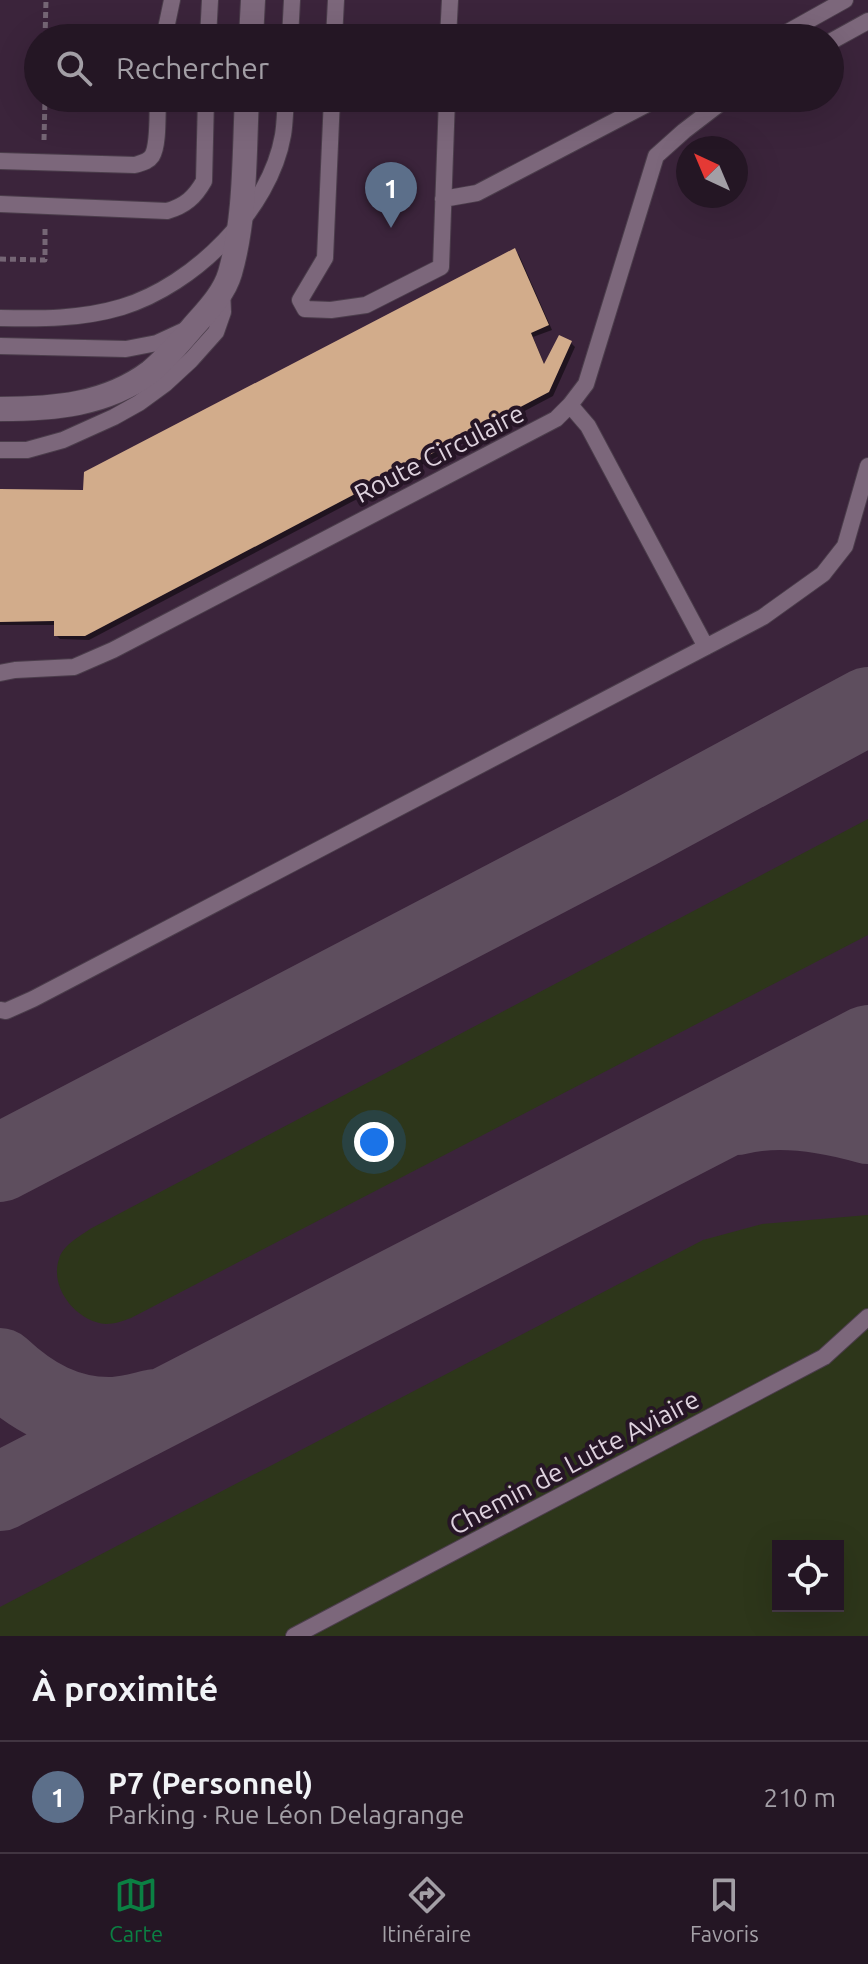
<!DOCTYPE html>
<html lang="fr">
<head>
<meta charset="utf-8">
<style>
	body { margin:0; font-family:Ubuntu,sans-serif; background:#2c1f2c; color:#f1f3f6 }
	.controls { position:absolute; right:24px; bottom:24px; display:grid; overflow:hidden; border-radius:0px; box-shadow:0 8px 32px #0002 }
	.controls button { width:72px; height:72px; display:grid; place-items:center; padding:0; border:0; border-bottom:2px solid #413541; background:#241624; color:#f1f3f6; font:40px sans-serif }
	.compass { position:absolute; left:676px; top:136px; width:72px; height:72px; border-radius:50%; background:#241624; box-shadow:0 8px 32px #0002; rotate:316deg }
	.you { position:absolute; left:374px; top:1142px; width:28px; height:28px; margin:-20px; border:6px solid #fff; border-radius:50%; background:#1a73e8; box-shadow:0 0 0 12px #1a73e833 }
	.badge { display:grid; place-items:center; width:52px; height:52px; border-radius:50%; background:#0b8043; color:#fff; font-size:26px; font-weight:700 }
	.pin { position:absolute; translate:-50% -66px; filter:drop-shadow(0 2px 4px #0008) }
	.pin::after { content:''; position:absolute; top:42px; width:28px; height:24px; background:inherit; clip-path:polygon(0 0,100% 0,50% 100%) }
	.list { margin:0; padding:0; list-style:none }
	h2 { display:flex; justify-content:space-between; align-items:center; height:104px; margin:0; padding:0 32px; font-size:34px }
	h2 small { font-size:26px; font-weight:400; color:#a39fa6 }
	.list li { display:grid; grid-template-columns:52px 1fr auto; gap:24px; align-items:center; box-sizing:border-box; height:112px; padding:0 32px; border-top:2px solid #413541 }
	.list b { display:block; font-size:30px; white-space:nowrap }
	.list p { margin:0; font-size:26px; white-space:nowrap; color:#a39fa6 }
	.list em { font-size:26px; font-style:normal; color:#a39fa6 }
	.icon { flex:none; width:44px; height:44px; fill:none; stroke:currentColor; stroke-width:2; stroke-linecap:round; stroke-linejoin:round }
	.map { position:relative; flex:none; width:868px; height:1636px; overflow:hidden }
	.search { position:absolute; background:#241624; box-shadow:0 8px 32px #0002; left:24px; right:24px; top:24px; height:88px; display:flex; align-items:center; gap:20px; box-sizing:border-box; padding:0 28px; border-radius:44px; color:#a39fa6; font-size:30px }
	.sheet { height:216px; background:#241624 }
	nav { display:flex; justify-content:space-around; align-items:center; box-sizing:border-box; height:112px; border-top:2px solid #413541; background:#241624; font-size:22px; color:#a39fa6 }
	nav a { display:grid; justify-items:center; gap:4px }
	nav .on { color:#0b8043 }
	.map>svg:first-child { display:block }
	.built { fill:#3b243b; fill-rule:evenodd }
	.green { fill:#2d361a; fill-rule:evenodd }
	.shadow { fill:#0007 }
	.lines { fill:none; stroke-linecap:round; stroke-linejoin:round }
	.taxiway { stroke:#5e4e5e; stroke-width:78 }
	.building { fill:#d2ac8b }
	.lane-casing { stroke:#4b3d4b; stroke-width:18 }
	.street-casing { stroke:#4b3d4b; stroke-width:26 }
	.path { stroke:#756675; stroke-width:5; stroke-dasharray:6 4; stroke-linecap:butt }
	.lane { stroke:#7c677b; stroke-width:16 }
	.street { stroke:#7c677b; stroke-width:24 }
	.labels { text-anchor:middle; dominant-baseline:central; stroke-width:8; stroke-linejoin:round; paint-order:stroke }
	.street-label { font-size:26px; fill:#ded2de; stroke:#261526 }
</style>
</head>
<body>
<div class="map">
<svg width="868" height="1636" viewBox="0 0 868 1636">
	<rect width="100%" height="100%" fill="#301e30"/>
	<path class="built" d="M0 0H868V1636H0ZM38 38H830V98H38ZM688 148H736V196H688ZM778 1546H838V1606H778Z"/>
	<path class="green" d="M868 819V935L131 1318C123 1321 114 1324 106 1324 77 1322 49 1288 59 1259 63 1245 79 1237 90 1229Z
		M868 1215V1636H0V1607L703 1240 762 1224ZM778 1546H838V1606H778Z"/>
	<path class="shadow" d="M515 251 519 255 552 330 533 337 545 366 571 343 575 347 553 396 89 640 60 639 56 635V625H0V491L85 492Z"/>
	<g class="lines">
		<path class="taxiway" d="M737 1116C780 1105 826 1113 868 1125
			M0 1163 638 830 868 706
			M0 1367C32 1397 67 1417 112 1416 126 1416 142 1411 156 1408
			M0 1492 868 1044"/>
	</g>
	<path class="building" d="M515 248 549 325 531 333 544 364 559 335 572 341 549 392 85 636H54V621L0 622V489L83 490 84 472Z"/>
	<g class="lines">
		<defs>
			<path id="lane" d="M164 38 172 0
				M208 38 210 0
				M290 38 292 0
				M334 38 336 0
				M448 38 450 0
				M777 38 845 0
				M830 42 868 21
				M332 98 325 258 300 300 305 309 331 310 366 305 441 267 447 98
				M0 161 135 165C141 163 148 162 152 156 159 145 157 112 158 98
				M443 199 477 193 659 98
				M0 204 167 211C185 206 195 197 204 181L206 98
				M0 318C41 319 82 319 122 307 194 285 270 210 283 135 285 123 285 110 286 98
				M0 346 126 349 157 343 183 331
				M570 405 588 426 706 647
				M0 450H27L63 440 114 417 139 403 165 384 191 360 216 332 223 312 222 289
				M0 673 15 670 74 667 113 650 556 419 570 405 586 384 656 156 684 131 727 98
				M0 1010 6 1011 33 999 763 617 823 574 845 546 868 466
				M294 1636 824 1357 868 1317"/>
			<path id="street" d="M251 38 253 0
				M0 409C53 409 106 405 150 372 166 359 179 343 192 328 206 312 224 294 230 273 246 217 244 156 247 98"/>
		</defs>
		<use href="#lane" class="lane-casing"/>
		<use href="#street" class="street-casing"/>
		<path class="path" d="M45 38 46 0
			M44 140 45 98
			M0 259 45 260V226"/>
		<use href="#lane" class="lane"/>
		<use href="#street" class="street"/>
	</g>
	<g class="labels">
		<g class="street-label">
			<text transform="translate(439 453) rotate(-27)">Route Circulaire</text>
			<text transform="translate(574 1462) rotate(-28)">Chemin de Lutte Aviaire</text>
		</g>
	</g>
</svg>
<div class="controls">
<button><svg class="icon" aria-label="locate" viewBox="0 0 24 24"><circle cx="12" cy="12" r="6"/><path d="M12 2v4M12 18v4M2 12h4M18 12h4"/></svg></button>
</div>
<svg class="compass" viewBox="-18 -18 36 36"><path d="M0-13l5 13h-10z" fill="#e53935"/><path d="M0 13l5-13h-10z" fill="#a39fa6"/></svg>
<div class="you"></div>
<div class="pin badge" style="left:391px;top:228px;background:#5c6f8a">1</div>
<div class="search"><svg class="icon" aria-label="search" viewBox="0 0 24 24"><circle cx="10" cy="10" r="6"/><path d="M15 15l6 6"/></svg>Rechercher</div>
</div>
<section class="sheet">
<h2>À proximité<small></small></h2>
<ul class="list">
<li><span class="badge" style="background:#5c6f8a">1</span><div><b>P7 (Personnel)</b><p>Parking · Rue Léon Delagrange</p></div><em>210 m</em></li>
</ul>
</section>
<nav>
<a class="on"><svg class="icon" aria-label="map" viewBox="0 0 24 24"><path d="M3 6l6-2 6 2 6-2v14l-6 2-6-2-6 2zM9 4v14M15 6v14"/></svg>Carte</a>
<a><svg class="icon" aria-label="directions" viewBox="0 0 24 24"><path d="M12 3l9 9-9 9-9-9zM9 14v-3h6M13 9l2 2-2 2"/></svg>Itinéraire</a>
<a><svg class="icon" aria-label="saved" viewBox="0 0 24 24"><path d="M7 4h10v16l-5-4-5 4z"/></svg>Favoris</a>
</nav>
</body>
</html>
